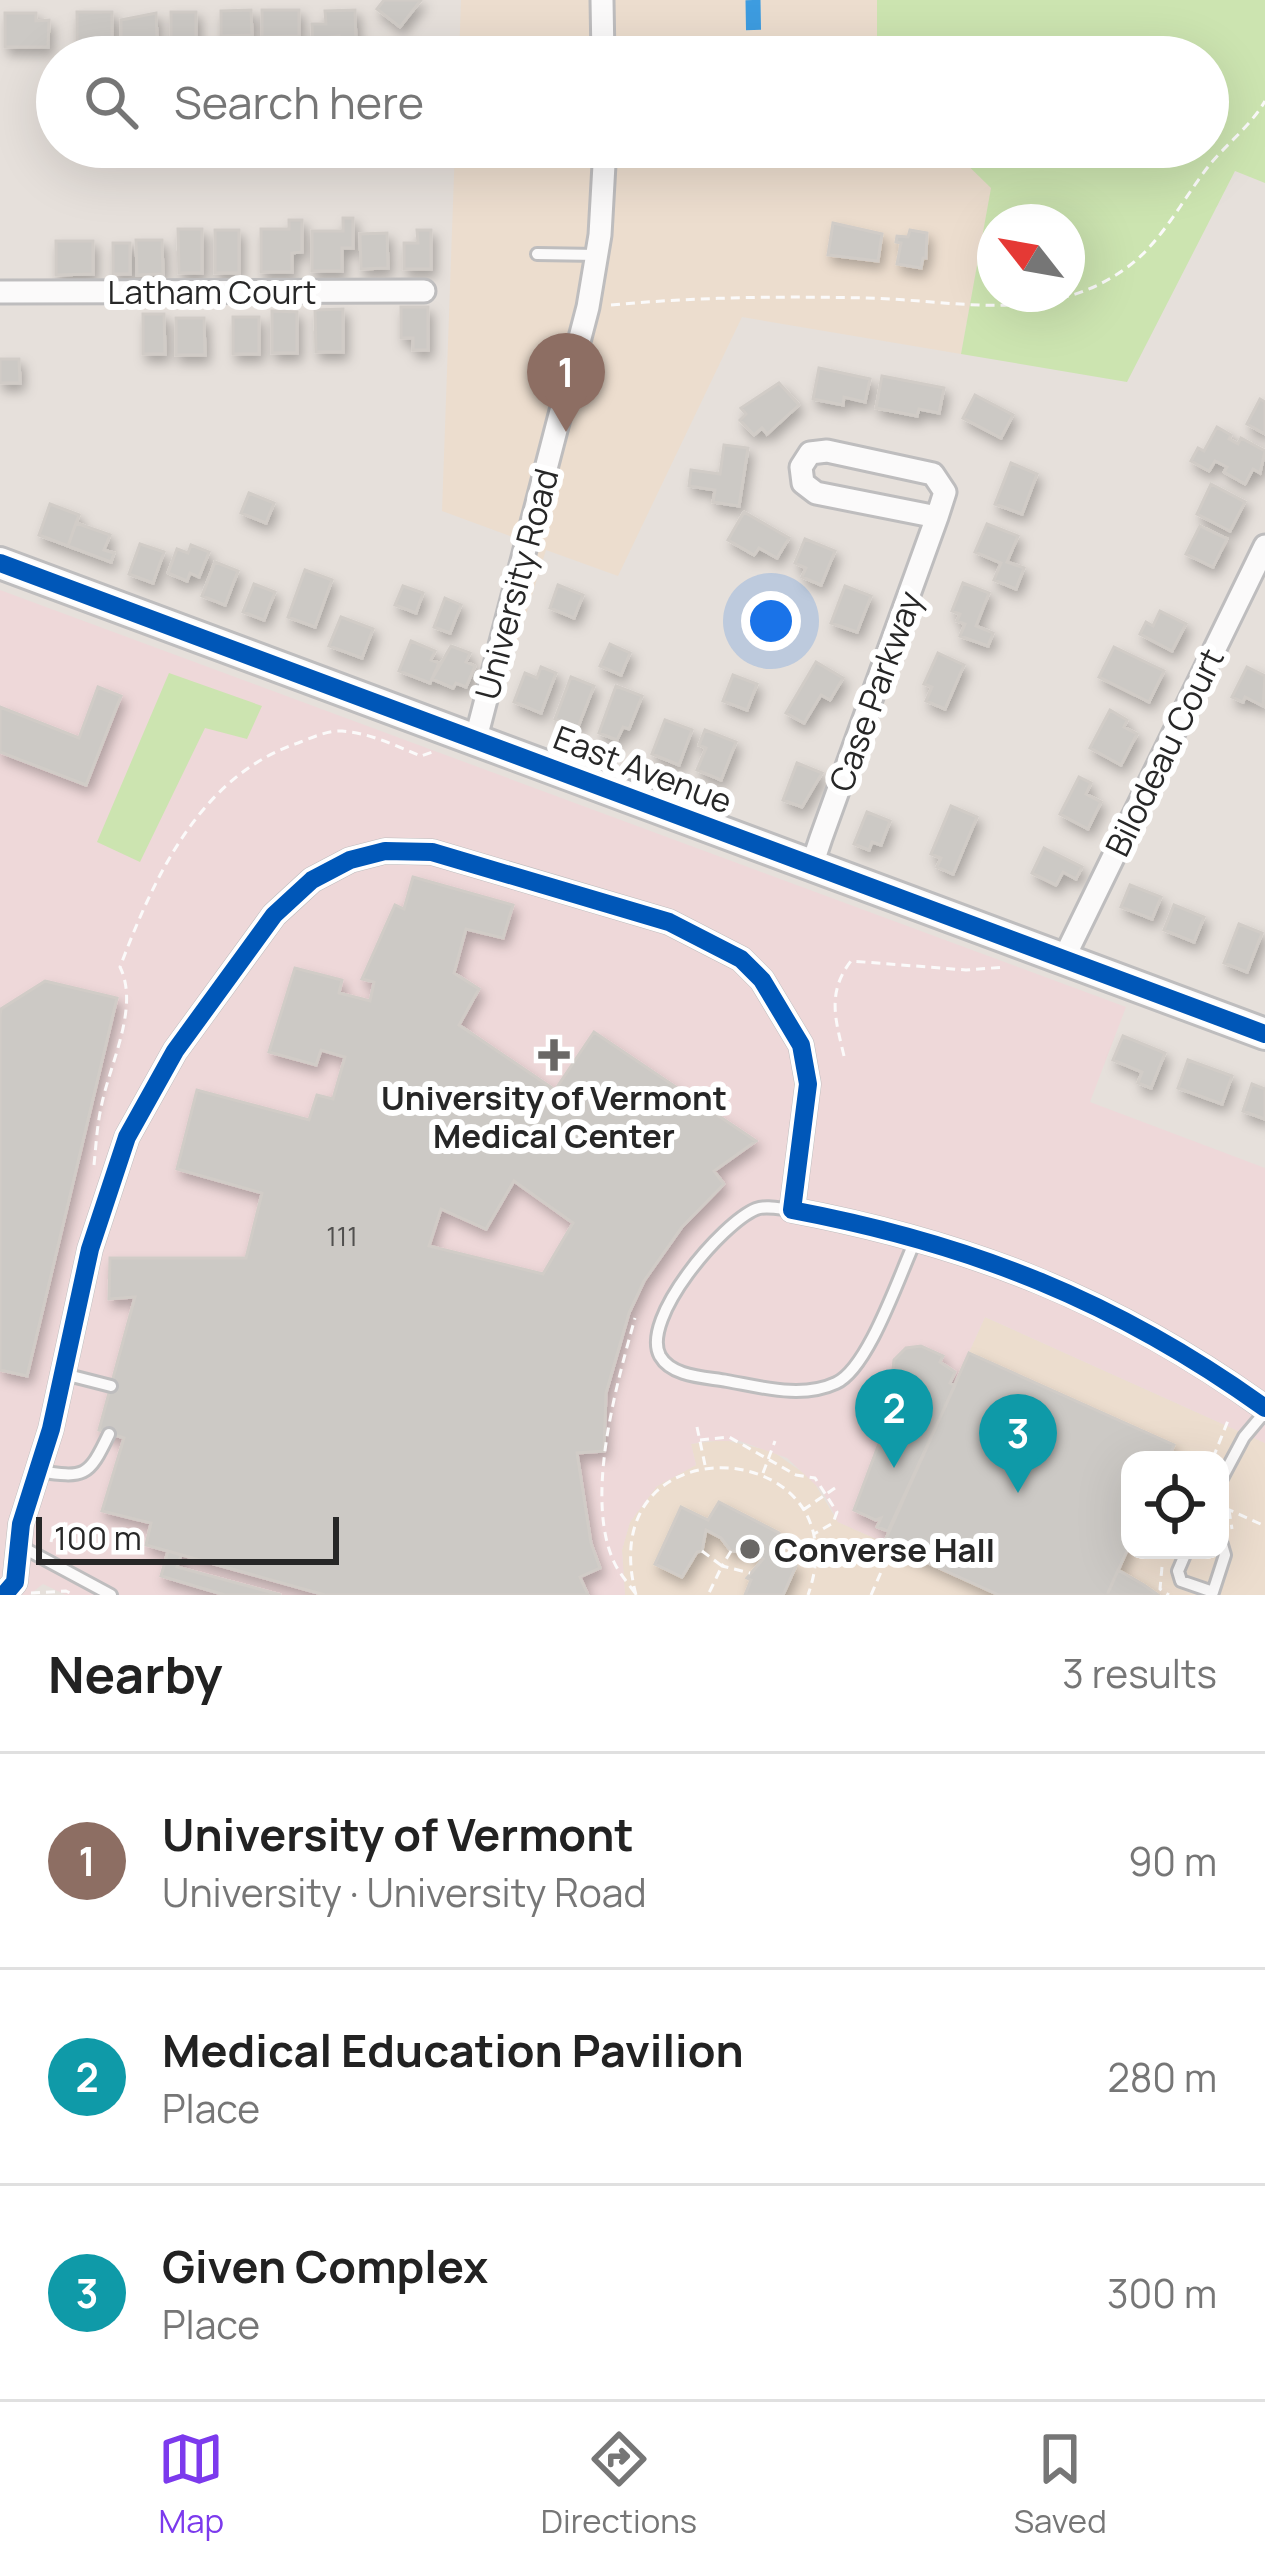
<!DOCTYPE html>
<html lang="en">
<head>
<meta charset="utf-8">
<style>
	body { margin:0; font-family:Manrope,sans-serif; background:#f6f6f6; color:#222 }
	.controls { position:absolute; right:36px; bottom:36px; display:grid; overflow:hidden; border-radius:24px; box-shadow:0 12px 48px #0002 }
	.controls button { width:108px; height:108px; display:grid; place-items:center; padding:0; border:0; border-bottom:3px solid #e0e0e0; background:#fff; color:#222; font:60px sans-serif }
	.compass { position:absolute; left:977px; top:204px; width:108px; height:108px; border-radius:50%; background:#fff; box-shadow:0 12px 48px #0002; rotate:301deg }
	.scale { position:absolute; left:36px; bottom:30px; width:303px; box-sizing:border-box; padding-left:12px; border:6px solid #272727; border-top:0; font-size:33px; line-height:42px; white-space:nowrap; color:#272727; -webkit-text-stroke:9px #fff; paint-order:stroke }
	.you { position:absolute; left:771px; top:621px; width:42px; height:42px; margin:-30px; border:9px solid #fff; border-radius:50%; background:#1a73e8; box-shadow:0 0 0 18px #1a73e833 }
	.badge { display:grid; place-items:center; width:78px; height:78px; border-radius:50%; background:#7c3aed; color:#fff; font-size:39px; font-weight:700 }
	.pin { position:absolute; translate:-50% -99px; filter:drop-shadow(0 3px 6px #0008) }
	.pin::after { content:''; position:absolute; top:63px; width:42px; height:36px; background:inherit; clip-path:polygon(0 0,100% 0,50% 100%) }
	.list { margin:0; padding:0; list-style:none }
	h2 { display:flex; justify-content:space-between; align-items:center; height:156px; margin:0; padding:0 48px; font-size:51px }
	h2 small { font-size:39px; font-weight:400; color:#767676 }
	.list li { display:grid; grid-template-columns:78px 1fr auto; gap:36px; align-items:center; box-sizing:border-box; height:216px; padding:0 48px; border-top:3px solid #e0e0e0 }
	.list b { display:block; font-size:45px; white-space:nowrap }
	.list p { margin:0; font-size:39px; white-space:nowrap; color:#767676 }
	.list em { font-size:39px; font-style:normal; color:#767676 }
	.icon { flex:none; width:66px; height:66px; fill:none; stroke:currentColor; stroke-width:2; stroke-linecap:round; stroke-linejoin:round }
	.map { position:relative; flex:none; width:1265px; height:1595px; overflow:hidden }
	.search { position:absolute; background:#fff; box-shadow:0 12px 48px #0002; left:36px; right:36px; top:36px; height:132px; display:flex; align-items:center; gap:30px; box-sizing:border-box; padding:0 42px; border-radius:66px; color:#767676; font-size:45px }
	.sheet { height:804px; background:#fff }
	nav { display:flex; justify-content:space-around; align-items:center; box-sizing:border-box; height:168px; border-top:3px solid #e0e0e0; background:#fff; font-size:33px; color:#767676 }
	nav a { display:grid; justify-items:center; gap:6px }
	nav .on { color:#7c3aed }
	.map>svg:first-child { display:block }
	.education { fill:#ecddce; fill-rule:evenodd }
	.medical { fill:#eed8d9 }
	.green { fill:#cce4b0; fill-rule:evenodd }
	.building { fill:#ccc9c5; stroke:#d1ccc7; stroke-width:3; fill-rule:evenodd; filter:url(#shadow) }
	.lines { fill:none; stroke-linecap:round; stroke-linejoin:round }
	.lane-casing { stroke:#bebdbe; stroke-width:16 }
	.street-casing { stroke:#bebdbe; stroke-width:27 }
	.secondary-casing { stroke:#bebdbe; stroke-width:36 }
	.path { stroke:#fbfafa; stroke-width:3; stroke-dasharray:9 6; stroke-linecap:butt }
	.lane { stroke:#fbfafa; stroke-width:10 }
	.street { stroke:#fbfafa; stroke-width:21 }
	.secondary { stroke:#fbfafa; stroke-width:30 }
	.quiet { stroke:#3d9ce0; stroke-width:15; stroke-dasharray:30 15; stroke-linecap:butt }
	.cycleway-casing { stroke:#fff; stroke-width:26 }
	.cycleway { stroke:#0057b8; stroke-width:18 }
	.poi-dot { fill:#6a6866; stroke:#fff; stroke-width:4.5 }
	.labels { text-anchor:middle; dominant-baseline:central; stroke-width:12; stroke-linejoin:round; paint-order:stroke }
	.number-label { font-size:27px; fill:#51504f }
	.street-label { font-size:33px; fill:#272727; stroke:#fff }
	.poi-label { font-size:33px; font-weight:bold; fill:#272727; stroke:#fff }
</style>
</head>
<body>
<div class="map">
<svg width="1265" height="1595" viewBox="0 0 1265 1595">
	<defs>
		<filter id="shadow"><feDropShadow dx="4" dy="7" stdDeviation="6" flood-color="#0004"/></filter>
	</defs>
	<rect width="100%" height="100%" fill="#e6e0db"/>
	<path class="education" d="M461 0H1029L1017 57H459Z
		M455 147H999L961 354 742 317 618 576 546 550 497 708 472 697 521 540 442 511Z
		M985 1317 1265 1443V1595H625L622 1550 630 1522 657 1486 696 1465 691 1444 724 1440 772 1451 812 1479 838 1522 883 1542ZM1130 1460H1220V1550H1130Z"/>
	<path class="medical" d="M0 590 1126 1007 1090 1102 1265 1168V1443L985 1317 883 1542 838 1522 823 1492 787 1458 740 1441H707L691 1444 696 1465 657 1486 630 1522 622 1550 625 1595H66L43 1584 29 1595H0Z"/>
	<path class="green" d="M877 0H1265V183L1235 171 1127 382 961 354 991 188 949 147H1208V57H877ZM1067 222V294H995V222Z
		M169 673 262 706 247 739 205 728 140 862 97 842Z"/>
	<path class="building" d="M384 0H421L400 27 377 9Z
		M251 10 252 35 221 36V11Z
		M262 10H299V36L262 37Z
		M355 10 356 45H339V36L329 37V49L313 50 312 24H326L325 11Z
		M77 12H112V42H77Z
		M171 12H196V48H171Z
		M5 13H36V21L49 20 48 47H5Z
		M156 13 157 39 121 40V20Z
		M343 218H353V248H342V271H312V231H343Z
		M289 220H302V252L292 253V272H261V229H289Z
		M833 223 882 234 878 261 828 255Z
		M178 229H202V273H179Z
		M215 230H239V273H215Z
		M417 230H431V269H404V243H418Z
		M910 230 927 233 926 258H923L921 268 897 264 901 243 896 242 897 236 908 237Z
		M387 233 388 268 361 269 360 234Z
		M136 240H162L163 274 137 275Z
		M56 241H93V274L56 275Z
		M113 243H130V274H113Z
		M401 307H428V350H413V338H401Z
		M343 309V352H316L315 310Z
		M272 311 297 312V353H272Z
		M143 314H164L165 354H143Z
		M233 317H259V354H233Z
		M176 318H204L205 355H176Z
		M0 359H19L20 383H0Z
		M819 368 870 379 865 402 844 397 843 405 813 399Z
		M882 376 944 388 939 413 919 409 917 416 876 408Z
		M779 383 799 405 767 434 762 428 754 435 740 420 746 414 741 408Z
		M975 395 1013 415 1001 438 963 418Z
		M1260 399 1265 402V434L1247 424Z
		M1217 427 1231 435 1229 439 1238 444 1241 438 1265 451 1260 473 1253 469 1245 484 1224 472 1227 467 1215 461 1209 471 1191 461 1198 448 1204 451Z
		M724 445 748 448 739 506 713 502 715 490 689 486 691 470 720 474Z
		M1011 463 1037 474 1022 514 995 504Z
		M1211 484 1245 502 1230 531 1197 514Z
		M249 493 274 503 266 523 241 513Z
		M50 504 79 515 68 546 39 535Z
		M744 512 789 538 777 558 759 548 754 555 728 540Z
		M76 523 110 535 104 550 114 553 111 562 68 546Z
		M987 524 1018 536 1007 562 1024 568 1016 589 994 580 1001 563 975 552Z
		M1200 526 1227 539 1213 567 1186 554Z
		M805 539 835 551 821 585 802 577 806 568 795 563Z
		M140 544 164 552 153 583 129 574Z
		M191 545 209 552 199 577 190 573 187 581 168 573 177 549 188 553Z
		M215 562 238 571 225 605 202 596Z
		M305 570 332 580 315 627 288 617Z
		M963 583 989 593 976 626 993 633 988 646 960 636 965 624 957 621 960 614 952 611Z
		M254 584 275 592 264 620 243 612Z
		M558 585 583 595 574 618 550 608Z
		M403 586 423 593 416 613 395 605Z
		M845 586 871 596 857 632 831 623Z
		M445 598 461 605 450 633 434 627Z
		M1160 611 1186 624 1172 651 1140 634 1146 622 1153 626Z
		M341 617 373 629 362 658 329 646Z
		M411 641 435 651 431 660 439 663 430 683 399 671Z
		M610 644 630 653 621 675 600 666Z
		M451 646 470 653 466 662 475 666 466 687 456 683 453 688 432 679Z
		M1114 647 1164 671 1149 702 1099 677Z
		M938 653 964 665 945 709 926 701 932 687 924 684Z
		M816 662 843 678 830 700 821 695 804 723 786 713Z
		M541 667 556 673 541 713 514 702 525 673 537 678Z
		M1247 667 1265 676 1263 706 1245 697 1243 702 1232 697Z
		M733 675 757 684 747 710 723 701Z
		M571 677 594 686 578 727 555 719Z
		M616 686 642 696 629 729 623 727 617 740 599 733Z
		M98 687 121 696 86 785 0 752V707L79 738Z
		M1110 710 1127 720 1124 727 1137 734 1121 765 1090 748Z
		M665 720 692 730 679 765 652 754Z
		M705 730 736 742 721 780 697 770 706 748 699 745Z
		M797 763 822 773 802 807 783 800Z
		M1079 777 1091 783 1086 794 1101 802 1088 829 1060 814Z
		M951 806 977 817 953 874 937 867 941 858 931 854Z
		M867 812 890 821 881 845 872 842 869 850 854 844Z
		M1044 848 1082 867 1076 879 1063 872 1056 885 1032 873Z
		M413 877 513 905 503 938 466 929 454 973 479 989 459 1025 555 1090 594 1032 756 1141 714 1171 724 1184 682 1227 644 1281 629 1313 606 1393 604 1451 577 1453 591 1543 600 1568 580 1577 588 1595H325L146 1545 151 1523 102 1511 124 1438 99 1430 135 1297 109 1299 110 1258H246L262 1193 177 1169 197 1090 309 1120 317 1095 333 1099 345 1057 321 1050 316 1065 269 1052 295 968 342 980 339 993 370 1001 374 982 362 979 395 905 404 909ZM514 1181 573 1223 543 1274 429 1246 441 1209 486 1229Z
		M1130 885 1161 897 1152 919 1121 907Z
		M1174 905 1204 917 1194 942 1164 930Z
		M1239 924 1262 933 1247 972 1224 963Z
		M45 981 117 998 27 1376 0 1370V1015L1 1009Z
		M1123 1036 1165 1053 1151 1088 1138 1083 1142 1072 1113 1060Z
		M1188 1060 1232 1076 1222 1104 1178 1088Z
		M1252 1084 1265 1089V1119L1243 1111Z
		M921 1346 943 1356 940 1362 955 1372 950 1383 955 1385 888 1531 877 1527 881 1518 876 1520 854 1510 886 1425 894 1360 906 1348Z
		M969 1353 1174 1445 1168 1460H1130V1544L1107 1595H999L884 1543Z
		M719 1502 779 1533 771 1553 796 1566 783 1595H745L751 1580 747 1578 763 1559 748 1552 731 1551 721 1538 706 1530 702 1551 697 1552 682 1577 655 1564 681 1507 708 1520Z
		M168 1551 181 1555 177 1567 281 1595H225L161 1576Z
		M1118 1570 1144 1585 1158 1595H1107Z"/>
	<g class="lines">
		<defs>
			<path id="lane" d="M537 254 597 255
				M792 1210C781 1209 766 1205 756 1209 722 1223 640 1319 660 1356 672 1377 705 1377 727 1381 761 1387 802 1399 836 1383 869 1368 900 1273 916 1239
				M64 1374 111 1386
				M37 1471C85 1478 88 1478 109 1434
				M1220 1482 1244 1437 1265 1412
				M20 1546 111 1595
				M1187 1550 1178 1571 1181 1581 1213 1592 1225 1555 1220 1538"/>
			<path id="street" d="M602 0 603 57
				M0 292 424 291
				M476 738 588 307 600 235 605 147
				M812 865 821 838 937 517 945 492 933 474 827 451 810 453 801 467 803 483 816 493 937 517
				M1064 958 1265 546
				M4 1595 15 1582 21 1524 51 1429 90 1249 127 1137 175 1051 274 915 312 880 350 860 385 851 432 852 669 922 741 959 762 980 801 1045 808 1084 792 1210C972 1244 1116 1301 1265 1408"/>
			<path id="secondary" d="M0 563 1265 1034"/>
		</defs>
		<use href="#lane" class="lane-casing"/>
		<use href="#street" class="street-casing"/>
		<use href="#secondary" class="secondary-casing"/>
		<path class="path" d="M611 305C696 297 782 296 867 298 956 300 1046 325 1125 269 1162 243 1183 198 1211 163 1229 142 1251 125 1265 101
			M844 1056C836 1021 826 993 851 961L966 970 1006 967
			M94 1165C96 1146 97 1126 101 1108 109 1065 140 1008 120 967 154 877 200 776 298 743 311 738 328 730 342 731 370 733 396 746 421 756L435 751
			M697 1427 705 1465
			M700 1440 729 1437 796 1475 815 1478 837 1512 833 1523 814 1534
			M1213 1458 1229 1418
			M763 1473 775 1441
			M1225 1508 1265 1526
			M803 1510 835 1488
			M1229 1510 1232 1529
			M51 1542 54 1529
			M702 1551 722 1566 708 1595
			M731 1551 722 1566 750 1573
			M1162 1567 1160 1589 1169 1595
			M31 1593 66 1591 74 1595
			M635 1593C628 1583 619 1573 614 1562 584 1497 617 1383 635 1318
			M636 1595C589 1416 865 1435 808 1595
			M871 1595 892 1547"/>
		<use href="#lane" class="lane"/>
		<use href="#street" class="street"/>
		<use href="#secondary" class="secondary"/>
		<path class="quiet" d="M753 0 754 57
			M605 149 730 159 736 147"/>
		<defs>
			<path id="cycleway" d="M0 563 1265 1034
				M4 1595 15 1582 21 1524 51 1429 90 1249 127 1137 175 1051 274 915 312 880 350 860 385 851 432 852 669 922 741 959 762 980 801 1045 808 1084 792 1210C972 1244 1116 1301 1265 1408"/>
		</defs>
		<use href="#cycleway" class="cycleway-casing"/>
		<use href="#cycleway" class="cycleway"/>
	</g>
	<g class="poi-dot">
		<path d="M548 1037h12v12h12v12h-12v12h-12v-12h-12v-12h12z"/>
		<circle cx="750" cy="1549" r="12"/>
	</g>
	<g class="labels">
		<g class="number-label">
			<text x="342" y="1235">111</text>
		</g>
		<g class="street-label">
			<text x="212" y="291">Latham Court</text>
			<text transform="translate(516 584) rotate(-75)">University Road</text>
			<text transform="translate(875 691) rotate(-70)">Case Parkway</text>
			<text transform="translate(1164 752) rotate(-64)">Bilodeau Court</text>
			<text transform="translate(643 769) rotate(21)">East Avenue</text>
		</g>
		<g class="poi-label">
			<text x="554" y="1097">University of Vermont<tspan x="554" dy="38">Medical Center</tspan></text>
			<text x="774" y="1549" text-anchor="start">Converse Hall</text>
		</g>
	</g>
</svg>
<div class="controls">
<button><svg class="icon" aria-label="locate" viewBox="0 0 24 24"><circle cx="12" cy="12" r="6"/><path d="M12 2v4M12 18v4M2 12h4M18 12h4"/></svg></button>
</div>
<svg class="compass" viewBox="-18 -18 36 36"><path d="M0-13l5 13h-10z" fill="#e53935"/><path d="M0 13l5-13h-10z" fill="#767676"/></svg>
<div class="scale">100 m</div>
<div class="you"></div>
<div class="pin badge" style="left:566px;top:432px;background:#8d6e63">1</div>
<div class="pin badge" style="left:894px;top:1468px;background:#0f9aa8">2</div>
<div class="pin badge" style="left:1018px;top:1493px;background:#0f9aa8">3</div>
<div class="search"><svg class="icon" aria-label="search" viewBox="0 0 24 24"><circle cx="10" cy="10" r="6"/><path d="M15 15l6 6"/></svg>Search here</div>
</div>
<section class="sheet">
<h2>Nearby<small>3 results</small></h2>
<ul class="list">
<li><span class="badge" style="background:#8d6e63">1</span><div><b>University of Vermont</b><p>University · University Road</p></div><em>90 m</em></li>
<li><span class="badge" style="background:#0f9aa8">2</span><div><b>Medical Education Pavilion</b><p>Place</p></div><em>280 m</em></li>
<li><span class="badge" style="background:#0f9aa8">3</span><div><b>Given Complex</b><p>Place</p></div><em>300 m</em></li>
</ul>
</section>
<nav>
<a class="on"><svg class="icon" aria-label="map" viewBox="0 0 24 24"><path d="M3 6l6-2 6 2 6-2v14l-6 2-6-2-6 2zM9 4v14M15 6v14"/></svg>Map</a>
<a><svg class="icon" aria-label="directions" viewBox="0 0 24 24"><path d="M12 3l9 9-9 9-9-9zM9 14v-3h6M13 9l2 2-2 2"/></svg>Directions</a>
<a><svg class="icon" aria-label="saved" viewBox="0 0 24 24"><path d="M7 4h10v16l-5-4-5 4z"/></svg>Saved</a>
</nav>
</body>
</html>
